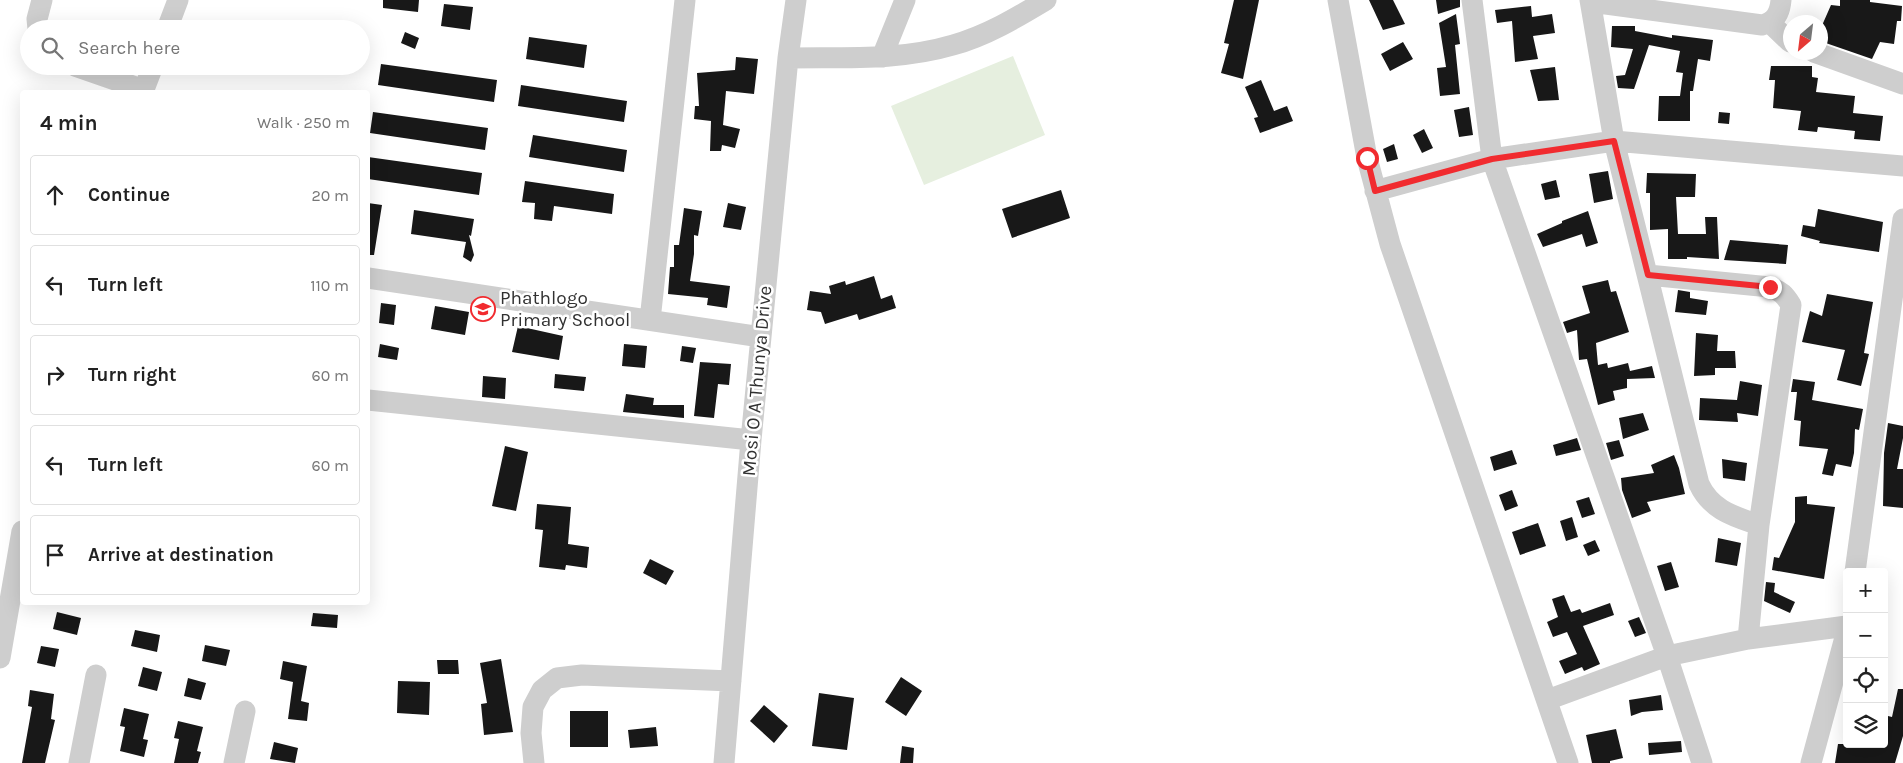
<!DOCTYPE html>
<html lang="en">
<head>
<meta charset="utf-8">
<style>
	body { margin:0; font-family:Karla,sans-serif; background:#f6f6f6; color:#222 }
	.controls { position:absolute; right:15px; bottom:15px; display:grid; overflow:hidden; border-radius:5px; box-shadow:0 5px 20px #0002 }
	.controls button { width:45px; height:45px; display:grid; place-items:center; padding:0; border:0; border-bottom:1px solid #e0e0e0; background:#fff; color:#222; font:25px sans-serif }
	.compass { position:absolute; left:1783px; top:15px; width:45px; height:45px; border-radius:50%; background:#fff; box-shadow:0 5px 20px #0002; rotate:208deg }
	.stop { position:absolute; width:15px; height:15px; margin:-11px; border:4px solid #f12b2f; border-radius:50%; background:#fff }
	.stop.end { background:#f12b2f; border-color:#fff; box-shadow:0 1px 5px #0008 }
	.list { margin:0; padding:0; list-style:none }
	h2 { display:flex; justify-content:space-between; align-items:center; height:65px; margin:0; padding:0 20px; font-size:21px }
	h2 small { font-size:16px; font-weight:400; color:#767676 }
	.list li { display:grid; grid-template-columns:32px 1fr auto; gap:15px; align-items:center; box-sizing:border-box; height:80px; margin:0 10px 10px; padding:0 10px; border:1px solid #e0e0e0; border-radius:5px }
	.list b { display:block; font-size:19px; white-space:nowrap }
	.list em { font-size:16px; font-style:normal; color:#767676 }
	.icon { flex:none; width:28px; height:28px; fill:none; stroke:currentColor; stroke-width:2; stroke-linecap:round; stroke-linejoin:round }
	.map { position:relative; flex:none; width:1903px; height:763px; overflow:hidden }
	.search { position:absolute; background:#fff; box-shadow:0 5px 20px #0002; left:20px; top:20px; width:350px; height:55px; display:flex; align-items:center; gap:12px; box-sizing:border-box; padding:0 18px; border-radius:28px; color:#767676; font-size:19px }
	.panel { position:absolute; background:#fff; box-shadow:0 5px 20px #0002; left:20px; top:90px; width:350px; height:515px; border-radius:5px }
	.map>svg:first-child { display:block }
	.green { fill:#e6efdf }
	.building { fill:#181818 }
	.lines { fill:none; stroke-linecap:round; stroke-linejoin:round }
	.minor { stroke:#cecece; stroke-width:21 }
	.route { stroke:#f12b2f; stroke-width:6 }
	.labels { text-anchor:middle; dominant-baseline:central; stroke-width:5; stroke-linejoin:round; paint-order:stroke }
	.poi-label { font-size:19px; fill:#313131; stroke:#fff; text-anchor:start }
	.street-label { font-size:19px; fill:#313131; stroke:#fff }
</style>
</head>
<body>
<div class="map">
<svg width="1903" height="763" viewBox="0 0 1903 763">
	<rect width="100%" height="100%" fill="#fff"/>
	<path class="green" d="M1013 56 1045 135 924 185 891 106Z"/>
	<path class="building" d="M383 0H419L418 12 383 8Z
		M1234 0H1259L1243 79 1221 73 1229 44 1224 43Z
		M1369 0H1393L1405 24 1383 30Z
		M1436 0H1460V7L1438 14Z
		M1840 0H1870V2L1902 6 1901 21H1897L1894 44 1880 42 1872 59 1820 41V30L1831 5 1840 6Z
		M444 4 473 7 470 30 441 26Z
		M1531 6 1532 17 1552 14 1555 33 1533 36 1538 59 1515 62 1512 21 1497 23 1495 10Z
		M1456 14 1460 44 1455 45 1460 94 1440 96 1437 68 1446 67 1439 23Z
		M1612 26H1635V31L1672 38V35L1713 40 1710 61 1698 59 1693 91H1690V121H1658L1659 96H1680L1683 73 1676 72 1680 51 1649 45 1634 89 1618 88 1616 76 1625 75 1633 49 1611 47Z
		M405 32 419 38 415 49 401 43Z
		M529 37 587 45 584 68 526 59Z
		M1403 42 1413 59 1390 71 1381 54Z
		M736 57 758 59 754 94 726 91 723 125 740 129 735 148 722 145 721 151H710L711 121 694 119 695 106H699L697 73 735 70Z
		M381 64 497 80 494 102 378 85Z
		M1771 66H1812V77L1818 78 1816 92 1855 96 1853 113 1883 116 1880 141 1854 139 1855 131 1818 127 1817 132 1798 130 1801 111 1773 108 1775 80H1769Z
		M1555 67 1559 100 1538 101 1530 70Z
		M1261 80 1274 111 1287 106 1293 121 1260 133 1254 118 1258 117 1245 87Z
		M521 85 627 101 624 122 518 106Z
		M1469 107 1473 135 1459 137 1454 110Z
		M373 112 488 128 485 150 370 133Z
		M1719 112 1730 113 1729 124 1718 123Z
		M1424 129 1433 148 1422 153 1413 135Z
		M533 135 627 150 624 172 529 157Z
		M1394 144 1398 159 1387 162 1383 149Z
		M368 157 482 173 479 195 368 179Z
		M1608 171 1613 199 1594 203 1589 174Z
		M1647 173 1696 174 1695 197H1676L1678 234H1706L1705 217H1717L1719 259 1687 257V259H1668V229L1650 230V193H1646Z
		M1556 180 1560 197 1545 200 1541 184Z
		M525 181 614 194 612 214 554 206 552 221 534 219 535 203 522 202Z
		M1061 190 1070 218 1012 238 1002 209Z
		M368 203 382 205 374 255H368Z
		M728 203 746 207 741 230 723 227Z
		M684 208 702 211 698 236 694 235V254L690 281 730 286 727 308 707 305 708 298 668 294 670 267H674V245H679Z
		M1818 209 1883 222 1879 252 1819 243 1820 241 1801 236 1803 225 1815 227Z
		M414 210 474 219 471 236 469 235 474 255 471 262 463 257 466 242 411 234Z
		M1588 211 1598 243 1586 247 1582 234 1543 247 1537 234 1562 223V221Z
		M1730 240 1788 245 1786 264 1724 260Z
		M874 276 881 299 892 295 896 308 859 320 857 314 825 324 821 312 807 310 810 291 831 294 829 286 845 281 846 285Z
		M1608 280 1611 292 1616 291 1629 332 1596 343 1598 365 1607 363 1608 368 1628 363 1630 371 1652 366 1655 378 1627 379V388L1613 391 1615 400 1598 405 1587 359 1579 360 1577 330 1567 333 1563 322 1590 313 1582 286Z
		M1678 290 1690 292V298L1708 301 1706 315 1675 312Z
		M1827 294 1873 302 1864 353 1869 354 1861 386 1837 380 1845 350 1802 342 1810 311 1822 316Z
		M381 303 396 305 394 325 379 323Z
		M435 306 469 312 465 335 431 329Z
		M518 326 563 336 559 360 512 352Z
		M1696 333 1718 335 1717 351H1735L1736 368H1715V375L1694 376Z
		M380 344 399 348 397 360 378 357Z
		M624 344 647 346 645 368 622 366Z
		M682 346 696 348 693 363 680 361Z
		M700 362 731 364 729 385 718 384 714 418 694 416Z
		M555 374 586 377 584 391 554 388Z
		M483 376 506 378 505 399 482 397Z
		M1793 379 1815 382 1812 400 1863 409 1859 430 1855 429 1854 453 1851 467 1836 464 1833 476 1822 474 1828 449 1799 446 1801 421 1794 420 1797 392H1791Z
		M1740 381 1762 385 1758 416 1737 413 1738 422 1699 420 1700 398 1737 400Z
		M626 394 654 398 653 405H684V418L623 412Z
		M1643 413 1649 430 1623 439 1619 418Z
		M1888 423 1903 426V438L1897 469H1903V508L1883 506 1884 453Z
		M1577 438 1581 450 1556 456 1553 445Z
		M1619 440 1624 456 1611 460 1606 443Z
		M505 446 528 452 516 511 492 506Z
		M1512 450 1517 464 1494 471 1490 457Z
		M1674 455 1679 468 1685 494 1647 502 1651 511 1632 518 1622 490 1621 478 1654 473 1651 465Z
		M1722 459 1747 463 1745 481 1723 478Z
		M1512 490 1518 506 1505 511 1499 495Z
		M1807 496V504L1835 507 1824 579 1772 570 1774 557 1779 558 1795 522V497Z
		M1589 497 1595 514 1582 518 1576 501Z
		M537 504 571 507 568 544 589 547 587 568 566 565 565 570 539 567 543 530 535 529Z
		M1572 517 1578 537 1566 541 1560 521Z
		M1538 523 1546 546 1520 555 1512 532Z
		M1718 538 1741 543 1737 566 1715 562Z
		M1595 540 1600 551 1588 556 1583 545Z
		M650 559 674 571 666 585 643 573Z
		M1671 562 1679 587 1665 591 1657 566Z
		M1766 582 1775 583 1774 592 1795 602 1790 613 1764 601Z
		M1564 595 1571 612 1580 609 1582 613 1610 603 1614 615 1583 626 1600 664 1584 671 1582 667 1565 674 1559 661 1577 654 1567 632 1553 637 1547 622 1558 617 1552 599Z
		M57 612 81 618 77 635 53 629Z
		M313 613 338 615 337 628 311 626Z
		M1639 617 1646 633 1635 637 1628 621Z
		M135 630 160 635 157 652 131 646Z
		M205 645 230 650 226 666 202 661Z
		M41 646 59 649 55 667 37 663Z
		M501 659 513 732 484 735 481 704 487 703 480 663Z
		M437 660H458L459 674H438Z
		M283 661 307 666 301 701 309 703 307 721 288 719 293 682 280 679Z
		M143 667 162 672 157 691 138 686Z
		M901 677 922 691 906 716 885 702Z
		M188 678 206 683 201 700 184 696Z
		M398 681 430 682 429 715 397 713Z
		M1898 689H1903V736L1895 763H1835L1838 744H1884V715L1892 717Z
		M30 690 54 694 51 719 55 720 45 763H22L32 707 28 706Z
		M819 693 854 698 847 750 812 746Z
		M1661 695 1663 710 1642 712 1631 716 1629 700Z
		M764 705 788 726 774 743 750 721Z
		M124 708 149 714 143 739 148 740 144 757 120 751 125 727 120 726Z
		M570 711H608V747H570Z
		M178 721 203 727 197 751 201 752 198 763H174L179 739 174 738Z
		M656 727 658 746 630 748 628 730Z
		M1616 729 1623 758 1610 761V763H1592L1586 735Z
		M1681 741 1682 752 1649 755 1648 743Z
		M274 742 298 748 295 763 270 759Z
		M902 746 914 748 913 763H900Z"/>
	<g class="lines">
		<path class="minor" d="M1338 0 1367 158 1390 244 1568 763
			M1472 0 1492 159 1667 656 1702 763
			M1590 0 1614 141 1699 484C1711 510 1733 516 1759 525
			M1591 2 1762 25C1775 22 1780 13 1781 0
			M1770 23 1790 42
			M38 29 37 19 42 0
			M167 29 178 0
			M1814 52 1903 84
			M882 57 905 0
			M788 58C843 57 899 61 953 45 986 36 1016 18 1046 0
			M75 66 144 90
			M143 92 153 66
			M1375 191 1492 159 1614 141 1903 166
			M1648 275 1770 287C1781 291 1785 295 1791 305L1759 525 1748 639
			M368 278 761 337
			M650 320 685 0
			M368 400 751 440
			M1855 572 1903 219
			M0 658 22 531
			M1547 700 1667 656 1748 639 1847 626
			M79 763 96 675
			M234 763 245 711
			M534 763 531 733 533 707 542 690 557 678 582 675 731 681
			M724 763 751 440 788 58 796 0
			M1811 763 1847 630"/>
	</g>
	<g class="lines">
		<path class="route" d="M1367 158 1375 191 1492 159 1614 141 1648 275 1770 287"/>
	</g>
	<defs>
		<symbol id="school-ring" viewBox="-11 -11 22 22"><circle r="9.5" fill="#fff" stroke="#f12b2f" stroke-width="1.5"/><path d="M0-5L7-2L0 1L-7-2ZM-4 1L0 2.5L4 1V4Q0 6-4 4Z" fill="#f12b2f"/></symbol>
	</defs>
	<g fill-rule="evenodd">
		<use href="#school-ring" x="469" y="295" width="28" height="28"/>
	</g>
	<g class="labels">
		<g class="poi-label">
			<text x="500" y="298">Phathlogo<tspan x="500" dy="22">Primary School</tspan></text>
		</g>
		<g class="street-label">
			<text transform="translate(757 381) rotate(-85)">Mosi O A Thunya Drive</text>
		</g>
	</g>
</svg>
<div class="controls">
<button>+</button>
<button>−</button>
<button><svg class="icon" aria-label="locate" viewBox="0 0 24 24"><circle cx="12" cy="12" r="6"/><path d="M12 2v4M12 18v4M2 12h4M18 12h4"/></svg></button>
<button><svg class="icon" aria-label="layers" viewBox="0 0 24 24"><path d="M12 4l9 5-9 5-9-5zM3 14l9 5 9-5"/></svg></button>
</div>
<svg class="compass" viewBox="-18 -18 36 36"><path d="M0-13l5 13h-10z" fill="#e53935"/><path d="M0 13l5-13h-10z" fill="#767676"/></svg>
<div class="stop" style="left:1367px;top:158px"></div>
<div class="stop end" style="left:1770px;top:287px"></div>
<div class="search"><svg class="icon" aria-label="search" viewBox="0 0 24 24"><circle cx="10" cy="10" r="6"/><path d="M15 15l6 6"/></svg>Search here</div>
<section class="panel">
<h2>4 min<small>Walk · 250 m</small></h2>
<ul class="list">
<li><svg class="icon" aria-label="ahead" viewBox="0 0 24 24"><path d="M12 20V5M6 11l6-6 6 6"/></svg><div><b>Continue</b></div><em>20 m</em></li>
<li><svg class="icon" aria-label="left" viewBox="0 0 24 24"><path d="M17 20v-9H6M10 6l-5 5 5 5"/></svg><div><b>Turn left</b></div><em>110 m</em></li>
<li><svg class="icon" aria-label="right" viewBox="0 0 24 24"><path d="M7 20v-9h11M14 6l5 5-5 5"/></svg><div><b>Turn right</b></div><em>60 m</em></li>
<li><svg class="icon" aria-label="left" viewBox="0 0 24 24"><path d="M17 20v-9H6M10 6l-5 5 5 5"/></svg><div><b>Turn left</b></div><em>60 m</em></li>
<li><svg class="icon" aria-label="arrive" viewBox="0 0 24 24"><path d="M6 21V4h12l-3 4 3 4H6"/></svg><div><b>Arrive at destination</b></div></li>
</ul>
</section>
</div>
</body>
</html>
